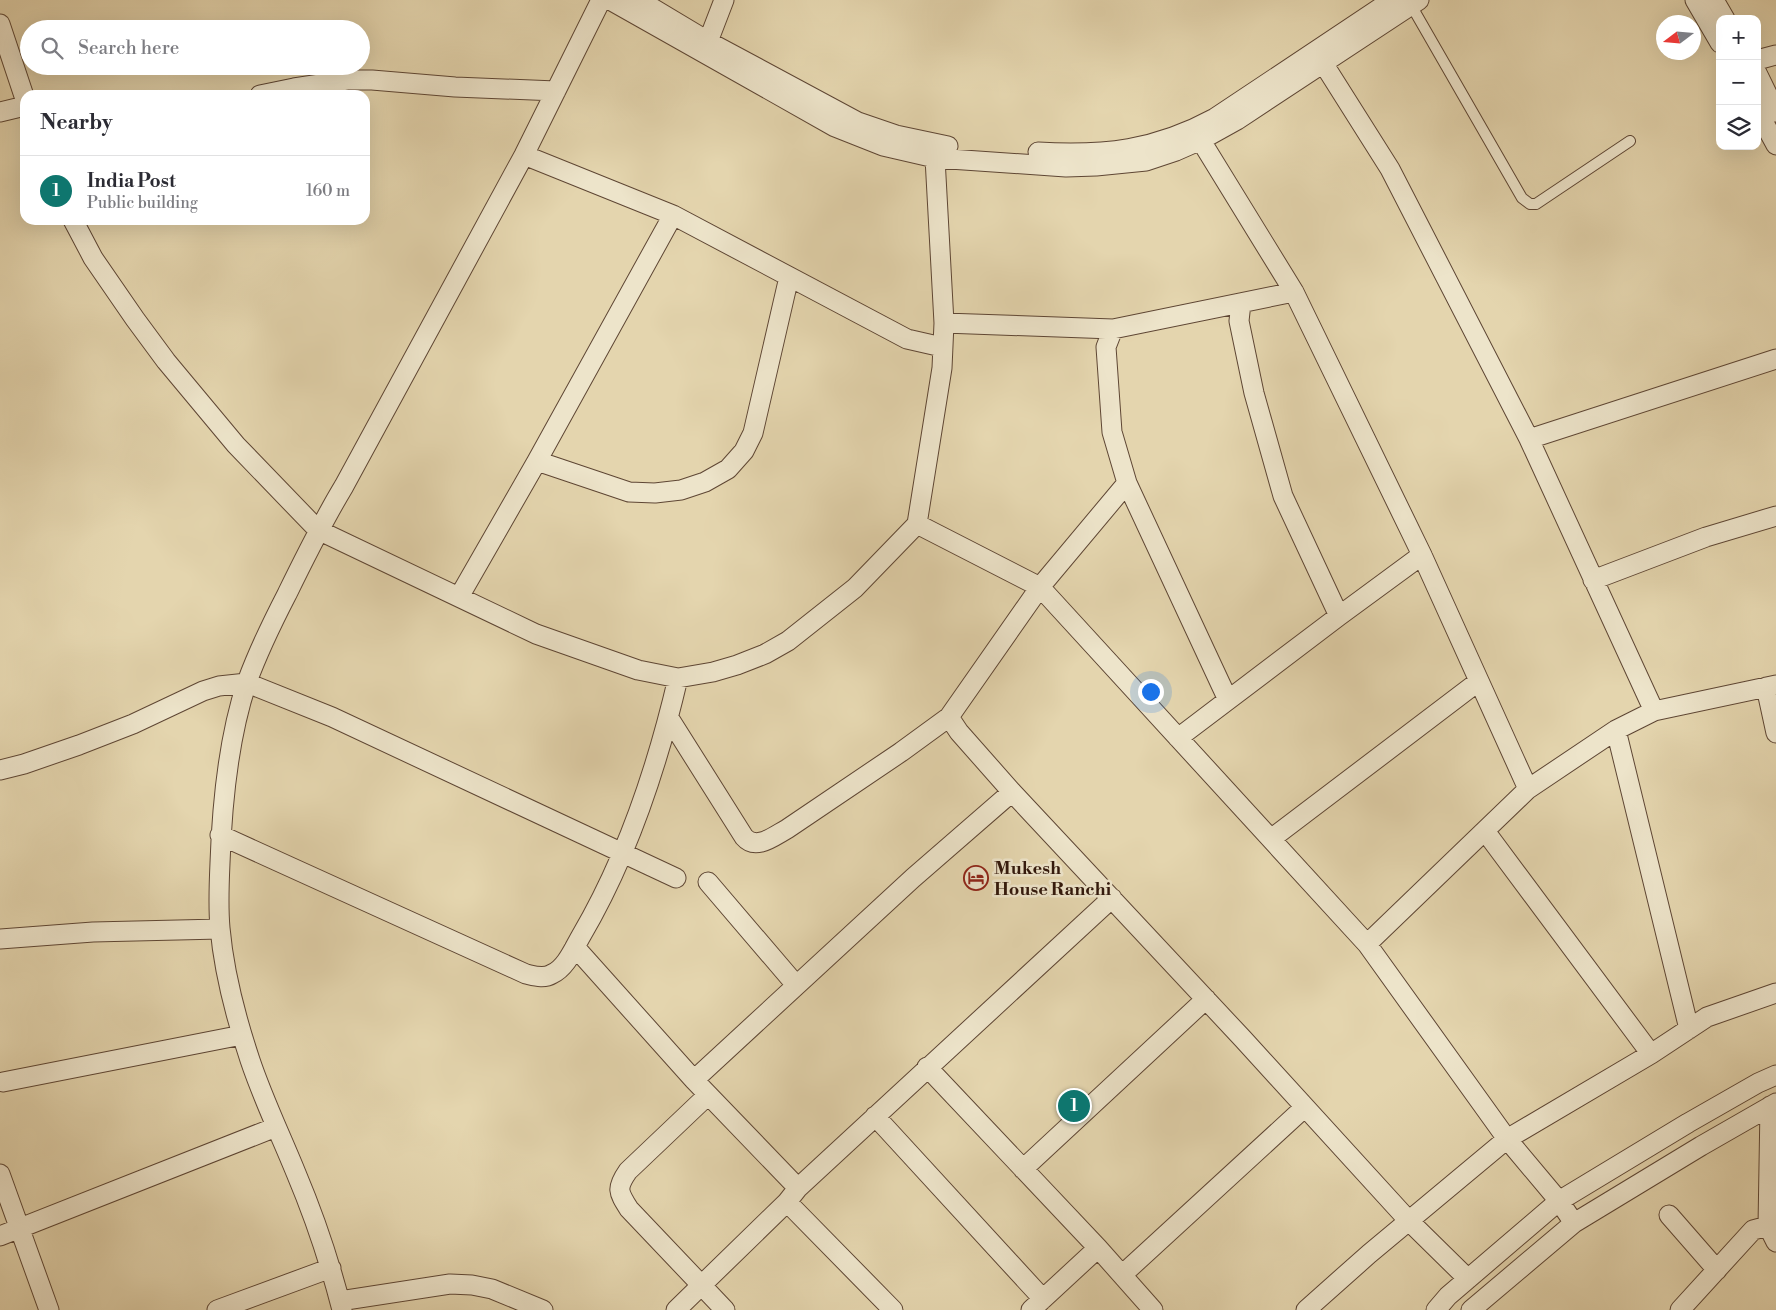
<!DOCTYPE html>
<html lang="en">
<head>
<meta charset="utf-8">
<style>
	body { margin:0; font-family:"Libre Bodoni",serif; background:#f7f7f7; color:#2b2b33 }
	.controls { position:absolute; right:15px; top:15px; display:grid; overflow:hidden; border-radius:10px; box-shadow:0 5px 20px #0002 }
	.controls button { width:45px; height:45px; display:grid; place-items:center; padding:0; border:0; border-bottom:1px solid #e1e1e2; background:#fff; color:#2b2b33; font:25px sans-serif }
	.compass { position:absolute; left:1656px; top:15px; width:45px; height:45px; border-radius:50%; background:#fff; box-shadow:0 5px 20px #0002; rotate:254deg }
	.you { position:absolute; left:1150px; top:691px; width:18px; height:18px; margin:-12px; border:4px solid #fff; border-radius:50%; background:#1a73e8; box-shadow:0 0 0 8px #1a73e833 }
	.badge { display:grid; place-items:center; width:32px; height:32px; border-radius:50%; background:#0f766e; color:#fff; font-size:16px; font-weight:700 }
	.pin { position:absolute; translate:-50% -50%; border:2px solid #fff; box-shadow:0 1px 5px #0006 }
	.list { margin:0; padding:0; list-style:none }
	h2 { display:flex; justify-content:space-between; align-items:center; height:65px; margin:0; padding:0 20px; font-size:21px }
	h2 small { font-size:16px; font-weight:400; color:#7c7c81 }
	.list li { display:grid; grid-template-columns:32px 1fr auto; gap:15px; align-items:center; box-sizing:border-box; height:70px; padding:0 20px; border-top:1px solid #e1e1e2 }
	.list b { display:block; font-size:19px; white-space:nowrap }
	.list p { margin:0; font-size:16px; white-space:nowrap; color:#7c7c81 }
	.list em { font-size:16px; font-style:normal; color:#7c7c81 }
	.icon { flex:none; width:28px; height:28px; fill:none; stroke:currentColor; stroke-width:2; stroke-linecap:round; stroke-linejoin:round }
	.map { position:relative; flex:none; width:1776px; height:1310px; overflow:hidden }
	.search { position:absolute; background:#fff; box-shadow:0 5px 20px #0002; left:20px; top:20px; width:350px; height:55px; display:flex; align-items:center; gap:12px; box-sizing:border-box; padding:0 18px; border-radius:28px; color:#7c7c81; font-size:19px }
	.panel { position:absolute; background:#fff; box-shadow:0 5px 20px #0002; left:20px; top:90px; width:350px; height:135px; border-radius:15px }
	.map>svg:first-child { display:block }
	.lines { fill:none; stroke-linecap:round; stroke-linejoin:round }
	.lane-casing { stroke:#5e4634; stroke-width:12 }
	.street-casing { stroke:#5e4634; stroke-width:21 }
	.lane { stroke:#ede4ca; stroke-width:10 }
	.street { stroke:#ede4ca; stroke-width:19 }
	.labels { text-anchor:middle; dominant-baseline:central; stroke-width:5; stroke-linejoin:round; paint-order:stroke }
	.poi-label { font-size:18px; font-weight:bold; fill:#31170b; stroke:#ede4ca; text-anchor:start }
</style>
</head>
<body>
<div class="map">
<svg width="1776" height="1310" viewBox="0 0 1776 1310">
	<rect width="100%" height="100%" fill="#e4d5ae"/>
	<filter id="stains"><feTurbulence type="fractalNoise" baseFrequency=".004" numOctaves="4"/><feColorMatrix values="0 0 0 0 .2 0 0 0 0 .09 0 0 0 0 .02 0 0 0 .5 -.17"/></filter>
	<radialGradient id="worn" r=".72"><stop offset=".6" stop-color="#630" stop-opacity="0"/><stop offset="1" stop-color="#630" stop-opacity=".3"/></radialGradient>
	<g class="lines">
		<defs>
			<path id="lane" d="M1411 5 1522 198 1530 204H1536L1630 141"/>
			<path id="street" d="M610 0 835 127 883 146 935 158 1066 167 1096 166 1146 161 1176 151 1201 140 1237 120 1419 0
				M639 0 709 42 858 122 896 135 948 146
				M1695 0 1720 43
				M1714 0 1725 19
				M0 24 25 99
				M704 52 724 0
				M1318 55 1390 169 1529 439 1654 711
				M1757 60 1776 55
				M1757 73 1776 112
				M260 95 294 88 347 80H372L455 87 556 91
				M1757 110 1776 145
				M0 112 25 106
				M1195 131 1294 292 1422 555 1528 789
				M1038 152C1104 156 1156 150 1215 118L1392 0
				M524 155 673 215 907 339 942 347
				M73 220 93 258 135 319 166 361 236 445 318 530 536 634 638 670 678 678 713 672 737 665 765 654 788 641 855 588 917 524 942 368 944 323 935 158 936 144
				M1241 303 1239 321 1254 393 1283 496 1339 616
				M944 323 1113 329
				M1529 439 1776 359
				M537 461 629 492 655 493 681 490 705 482 728 469 744 451 753 433 789 277
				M1127 483 1040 587 949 717 959 732 1012 792 1243 1039 1409 1221 1468 1279
				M917 524 1040 587 1367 944 1507 1139 1559 1201 1574 1223
				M1593 580 1706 537 1776 516
				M459 597 537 461 673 215
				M1766 687 1776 733
				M1228 700 1127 483 1112 432 1106 347 1113 329 1294 292
				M669 718 744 837C756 851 774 836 787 829L901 752 949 717
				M1616 730 1689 1029
				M1178 738 1339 616 1422 555
				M0 770 24 764 79 745 133 724 203 691 219 686 247 683 332 717 676 878
				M1485 831 1651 1054
				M220 835 526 974C535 976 544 979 552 974 566 968 574 948 581 936 628 856 657 768 678 678
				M1271 839 1479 681
				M708 882 796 985
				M0 939 93 932 220 929
				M1367 944 1528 789 1616 730 1654 711 1776 685
				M575 947 694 1080 798 1188 1112 898
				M927 1067 1098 1248 1153 1310
				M694 1080 913 878 1012 792
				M3 1082 242 1035
				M708 1095 628 1171C616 1188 618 1192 629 1209L725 1310
				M1770 1106 1768 1226 1776 1242
				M875 1116 1043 1299
				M1023 1169 1206 999
				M0 1174 49 1310
				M787 1202 893 1310
				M1669 1215 1717 1270
				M0 1236 276 1127
				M1122 1275 1305 1107
				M340 1301 450 1284 472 1285 492 1289 543 1310
				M217 1310 331 1268
				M342 1310C330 1263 315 1218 296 1173 281 1136 263 1099 250 1060 236 1018 224 973 220 928 218 906 219 885 220 863 222 803 228 739 247 682 258 652 272 623 287 594 305 557 323 521 344 486L524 155 601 0
				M676 1310 787 1202 798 1188
				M1031 1310 1098 1248
				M1306 1310 1369 1254 1507 1139 1651 1054 1707 1017 1776 993
				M1436 1310 1448 1296 1559 1201 1688 1123 1758 1083 1776 1075
				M1471 1310 1574 1223 1701 1146 1776 1103
				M1680 1310 1753 1230 1768 1226"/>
		</defs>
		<use href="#lane" class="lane-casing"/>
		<use href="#street" class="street-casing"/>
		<use href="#lane" class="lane"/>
		<use href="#street" class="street"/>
	</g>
	<defs>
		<symbol id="hotel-ring" viewBox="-11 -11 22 22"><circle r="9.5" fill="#ede4ca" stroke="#8f2418" stroke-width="1.5"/><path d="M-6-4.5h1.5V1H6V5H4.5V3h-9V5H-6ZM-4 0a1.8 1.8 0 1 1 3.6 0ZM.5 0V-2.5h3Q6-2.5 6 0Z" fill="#8f2418"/></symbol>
	</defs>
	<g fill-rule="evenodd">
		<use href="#hotel-ring" x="962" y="864" width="28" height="28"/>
	</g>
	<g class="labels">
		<g class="poi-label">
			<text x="994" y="868">Mukesh<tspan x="994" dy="21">House Ranchi</tspan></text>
		</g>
	</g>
	<rect width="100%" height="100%" filter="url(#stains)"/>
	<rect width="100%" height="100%" fill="url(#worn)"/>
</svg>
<div class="controls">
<button>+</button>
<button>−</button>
<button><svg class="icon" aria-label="layers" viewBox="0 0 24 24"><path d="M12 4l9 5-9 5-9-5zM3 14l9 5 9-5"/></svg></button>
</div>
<svg class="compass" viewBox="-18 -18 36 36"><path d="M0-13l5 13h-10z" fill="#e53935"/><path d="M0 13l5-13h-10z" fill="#7c7c81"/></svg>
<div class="you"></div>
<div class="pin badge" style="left:1074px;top:1106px">1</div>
<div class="search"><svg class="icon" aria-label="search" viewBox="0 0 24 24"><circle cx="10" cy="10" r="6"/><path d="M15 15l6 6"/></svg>Search here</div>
<section class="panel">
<h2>Nearby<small></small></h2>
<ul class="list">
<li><span class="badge">1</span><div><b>India Post</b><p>Public building</p></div><em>160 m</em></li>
</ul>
</section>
</div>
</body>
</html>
